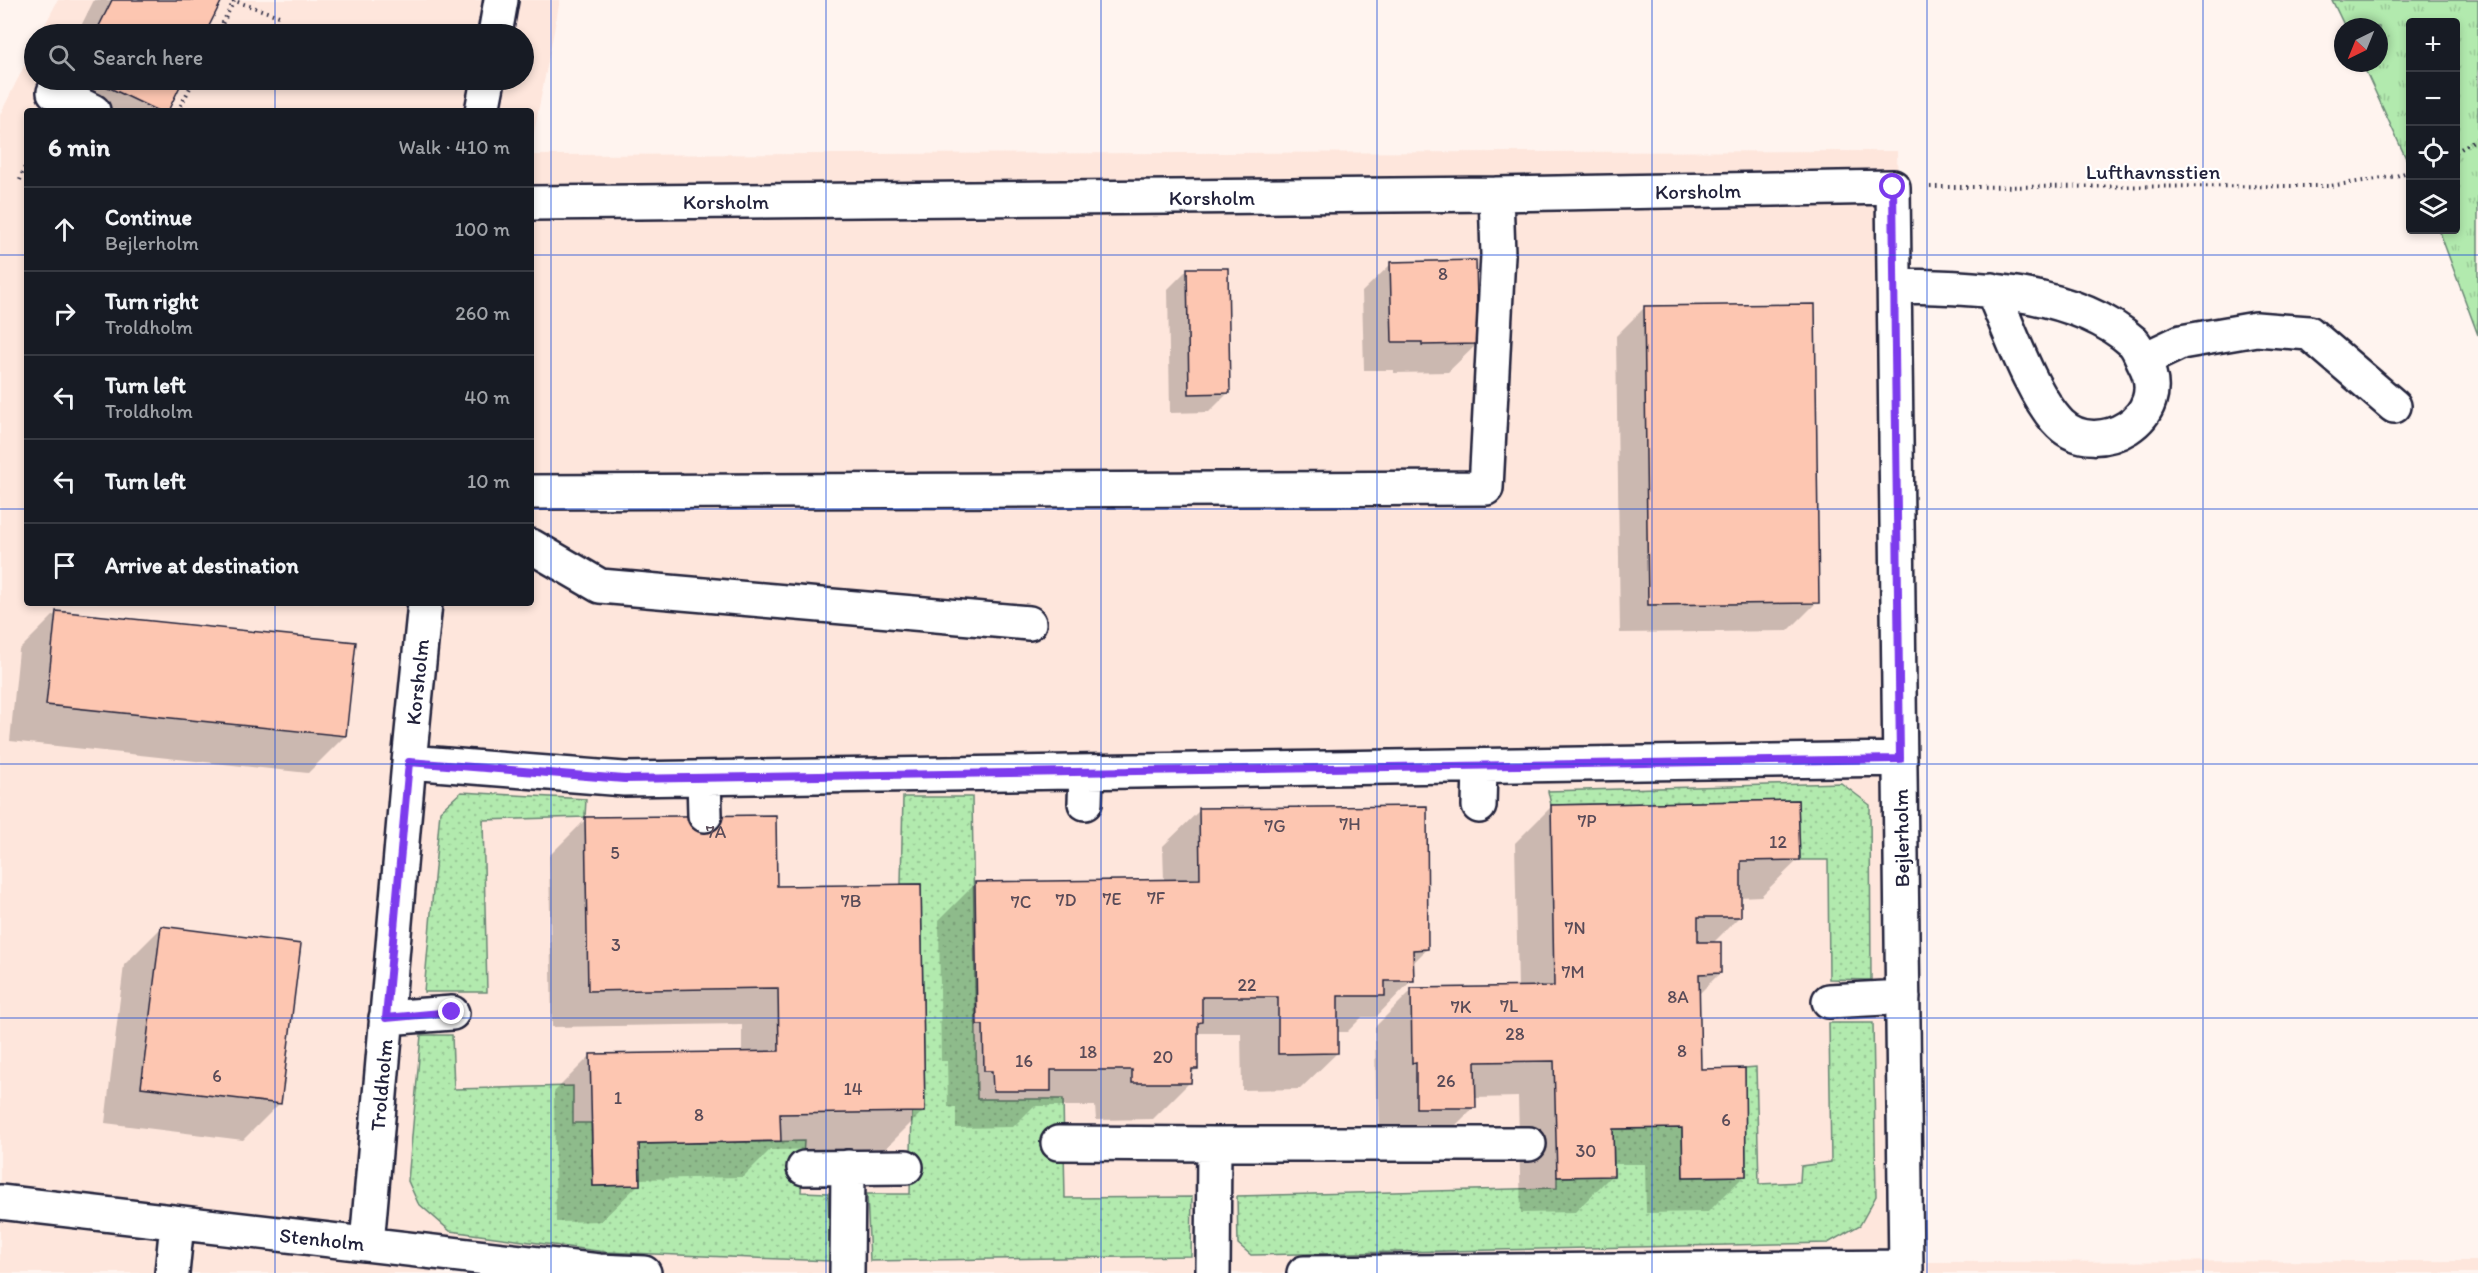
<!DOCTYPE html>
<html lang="en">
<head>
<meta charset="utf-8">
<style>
	body { margin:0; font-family:Itim,sans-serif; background:#20242c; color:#f1f3f6 }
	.controls { position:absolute; right:18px; top:18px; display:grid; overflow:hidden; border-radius:6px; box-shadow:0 3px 9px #0003 }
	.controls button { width:54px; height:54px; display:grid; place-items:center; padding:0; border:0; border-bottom:2px solid #363941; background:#171b24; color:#f1f3f6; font:30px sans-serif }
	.compass { position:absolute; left:2334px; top:18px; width:54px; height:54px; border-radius:50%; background:#171b24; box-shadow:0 3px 9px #0003; rotate:223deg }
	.stop { position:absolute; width:18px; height:18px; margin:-14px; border:4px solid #7c3aed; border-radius:50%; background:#fff }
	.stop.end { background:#7c3aed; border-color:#fff; box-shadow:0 2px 6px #0008 }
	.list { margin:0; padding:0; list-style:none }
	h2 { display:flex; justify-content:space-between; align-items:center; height:78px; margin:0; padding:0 24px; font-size:26px }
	h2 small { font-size:20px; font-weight:400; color:#9ea1a6 }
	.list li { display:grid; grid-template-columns:39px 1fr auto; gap:18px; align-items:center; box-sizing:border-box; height:84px; padding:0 24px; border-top:2px solid #363941 }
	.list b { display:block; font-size:22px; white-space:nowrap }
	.list p { margin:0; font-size:20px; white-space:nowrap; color:#9ea1a6 }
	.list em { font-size:20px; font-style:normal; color:#9ea1a6 }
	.icon { flex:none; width:33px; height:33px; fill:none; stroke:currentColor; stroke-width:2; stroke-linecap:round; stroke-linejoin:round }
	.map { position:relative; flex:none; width:2478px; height:1273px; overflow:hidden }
	.search { position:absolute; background:#171b24; box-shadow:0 3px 9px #0003; left:24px; top:24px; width:510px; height:66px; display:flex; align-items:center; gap:15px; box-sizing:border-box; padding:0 21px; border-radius:33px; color:#9ea1a6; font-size:22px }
	.panel { position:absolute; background:#171b24; box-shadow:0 3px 9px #0003; left:24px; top:108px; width:510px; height:498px; border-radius:6px }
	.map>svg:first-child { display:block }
	.built { fill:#fee6dc }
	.grass { fill:url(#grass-dots); stroke:#6a8674; stroke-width:1.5 }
	.park { fill:url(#park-tufts); stroke:#6a8674; stroke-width:1.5 }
	.shadow { fill:#0003 }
	.building { fill:#fdc6b1; stroke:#22223b; stroke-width:1.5 }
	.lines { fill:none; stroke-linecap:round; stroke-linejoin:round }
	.minor-casing { stroke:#22223b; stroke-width:38 }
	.path { stroke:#22223b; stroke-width:4; stroke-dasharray:1.5 4.5; stroke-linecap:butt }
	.minor { stroke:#fff; stroke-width:33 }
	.route { stroke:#7c3aed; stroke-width:8 }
	.grid { fill:none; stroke:#1d4ed8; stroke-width:1.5; stroke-opacity:0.55 }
	.labels { text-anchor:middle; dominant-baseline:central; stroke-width:4.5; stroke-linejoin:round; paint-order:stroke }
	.number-label { font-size:18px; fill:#594b58 }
	.street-label { font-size:21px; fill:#22223b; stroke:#fff }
</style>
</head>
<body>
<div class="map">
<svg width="2478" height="1273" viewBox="0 0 2478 1273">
	<defs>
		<pattern id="grass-dots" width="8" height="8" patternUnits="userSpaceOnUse" patternTransform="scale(1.5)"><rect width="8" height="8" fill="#b2eaae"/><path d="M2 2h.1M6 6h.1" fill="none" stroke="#99c897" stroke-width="1.8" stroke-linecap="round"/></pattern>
		<pattern id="park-tufts" width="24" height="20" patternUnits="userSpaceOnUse" patternTransform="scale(1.5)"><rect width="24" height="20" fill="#b2eaae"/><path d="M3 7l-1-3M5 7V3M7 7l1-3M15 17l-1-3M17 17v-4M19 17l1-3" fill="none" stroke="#99c897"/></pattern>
	</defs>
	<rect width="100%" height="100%" fill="#fff4ef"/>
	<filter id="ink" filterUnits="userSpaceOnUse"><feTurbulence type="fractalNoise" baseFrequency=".0167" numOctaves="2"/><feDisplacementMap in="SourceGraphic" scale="12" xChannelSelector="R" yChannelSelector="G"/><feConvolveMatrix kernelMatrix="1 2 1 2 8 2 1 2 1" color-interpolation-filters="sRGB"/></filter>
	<g filter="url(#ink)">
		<path class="built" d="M58 0H560L531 148V111H27V603H531V155L1897 151 1923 1262 2478 1261V1273H0V115L34 46V80H524V34H40Z"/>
		<path class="grass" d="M1841 783 1870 805 1871 980 1829 979 1828 860H1800L1798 800 1551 805 1548 791Z
			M461 792 586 799 585 817 483 820 487 992H424L440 811Z
			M903 797H972L977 1099H1063L1065 1198 1192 1197 1191 1256 870 1261 867 1194H910L912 1112H925L921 884H901Z
			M1829 1023H1873L1876 1196 1860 1225 1828 1243 1251 1255 1238 1244 1237 1196 1557 1188V1177L1614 1175 1613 1129 1682 1128 1683 1177 1746 1176 1745 1068 1756 1067 1759 1184 1800 1182 1801 1166 1831 1162Z
			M421 1035H452L454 1089 573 1086V1123H591L593 1186 640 1185 639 1144 804 1141 801 1192 828 1193 830 1261 605 1252 450 1231 418 1203 408 1181Z"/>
		<path class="park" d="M2332 0H2478V335L2439 230H2456V22H2410V167L2362 63H2379V27H2345Z"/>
		<path class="shadow" d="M94 0H220L204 34H77Z
			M55 80H182L166 111H46L41 109Z
			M1391 264 1477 344 1448 372 1394 373V370H1364L1362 292Z
			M1187 270 1228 393 1209 412 1170 413 1168 289Z
			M1645 307 1817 602 1788 631 1620 633 1616 336Z
			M56 613 345 736 308 773 10 741 19 650Z
			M1552 806 1798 860 1761 896 1739 897 1740 916 1713 943 1720 973 1698 995 1699 1070 1745 1175 1708 1212 1646 1213 1645 1164H1612V1175L1575 1212 1521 1213 1518 1097 1474 1098V1107L1437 1144 1380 1145 1379 1098H1376L1375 1027 1412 990 1518 988 1515 843Z
			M1200 810 1427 949 1412 964V980L1376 1017H1362L1347 1032H1337V1053L1300 1089 1242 1090 1241 1033H1196L1197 1068 1190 1075V1082L1153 1119 1096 1120 1095 1106H1034L1013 1127 956 1128V1107H948L947 1061H941L939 920 976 883 1164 881 1163 846Z
			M586 819 776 888 923 1111 886 1148 770 1150 743 1177 638 1179V1185L601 1221 556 1222 554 1092 590 1056 742 1053V1024L552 1027 549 856Z
			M161 928 280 1103 243 1140 105 1123 124 965Z"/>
		<path class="building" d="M112 0H222L205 34H95Z
			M93 80H183L168 111H158Z
			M1476 260 1478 344 1422 345V342H1392L1390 262Z
			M1187 268H1228L1230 393 1189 394Z
			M1815 304 1819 603 1648 605 1644 306Z
			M56 611 356 642 346 736 46 705Z
			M1798 800 1800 860 1741 861V917H1698V942H1721V973L1699 974 1701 1069 1745 1068 1746 1176 1683 1177 1682 1128 1613 1129 1614 1176 1557 1177 1554 1061 1475 1062 1476 1108H1416V1062L1412 1063 1411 988 1554 986 1551 805Z
			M1427 806 1428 949 1413 950 1414 981H1385V996H1338V1053L1278 1054V997H1202V1022L1198 1023V1069H1192L1191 1083H1132V1070H1051V1091H993L992 1071H984L983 1025H977L975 882 1200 879 1199 808Z
			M776 815 777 886 921 884 925 1112 780 1114 781 1141 639 1144 640 1185 593 1186 590 1054 779 1051 778 988 588 991 585 817Z
			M161 926 301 944 281 1104 141 1087Z"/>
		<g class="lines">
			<defs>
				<path id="minor" d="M495 34 501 0
					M54 92 93 111
					M482 111 488 80
					M531 203 1496 194 1893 187 1906 1273
					M1894 286C1969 287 2074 289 2133 342 2138 347 2141 356 2144 362 2175 418 2097 460 2060 424 2032 396 2009 328 1992 290
					M2143 360 2181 342 2256 329 2309 333 2394 406
					M531 492 1486 488 1498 255 1496 194
					M531 546 600 586 1029 623
					M409 762 425 603
					M704 778 705 815
					M1085 803 1086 772
					M1479 806 1480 766
					M1829 1001 1903 997
					M386 1018 452 1013
					M1058 1143 1214 1144 1213 1273
					M1214 1144H1529
					M804 1168 906 1167
					M0 1202 599 1271 644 1273
					M367 1244 409 762 624 779 1900 759
					M172 1273 177 1223
					M847 1273 848 1167
					M1304 1273 1906 1267"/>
			</defs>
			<use href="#minor" class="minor-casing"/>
			<path class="path" d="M232 0 282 17
				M81 34 84 27 96 33
				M217 34 234 1
				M178 111 194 80
				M2456 152 2478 138
				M20 180 27 161
				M1930 187 2330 186 2396 176 2410 171"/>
			<use href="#minor" class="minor"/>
		</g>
	</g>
	<g class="lines" filter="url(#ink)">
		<path class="route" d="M452 1012 386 1018 409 762 624 779 1900 759 1893 187"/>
	</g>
	<path class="grid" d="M275 0V34M551 0V1273M826 0V1273M1101 0V1273M1377 0V1273M1652 0V1273M1927 0V1273M2203 0V1273M275 80V111M0 255H27M531 255H2478M0 509H27M531 509H2478M275 603V1273M0 764H2478M0 1018H2478"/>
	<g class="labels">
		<g class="number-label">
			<text x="1443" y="274">8</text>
			<text x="1587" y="821">7P</text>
			<text x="1350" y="824">7H</text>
			<text x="1275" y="826">7G</text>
			<text x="716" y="832">7A</text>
			<text x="1778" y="842">12</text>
			<text x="615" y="853">5</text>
			<text x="1156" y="898">7F</text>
			<text x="1112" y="899">7E</text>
			<text x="1066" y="900">7D</text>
			<text x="851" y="901">7B</text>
			<text x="1021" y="902">7C</text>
			<text x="1575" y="928">7N</text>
			<text x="616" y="945">3</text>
			<text x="1573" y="972">7M</text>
			<text x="1247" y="985">22</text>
			<text x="1678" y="997">8A</text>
			<text x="1509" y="1006">7L</text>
			<text x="1461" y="1007">7K</text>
			<text x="1515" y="1034">28</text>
			<text x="1682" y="1051">8</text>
			<text x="1088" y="1052">18</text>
			<text x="1163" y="1057">20</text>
			<text x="1024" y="1061">16</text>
			<text x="217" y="1076">6</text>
			<text x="1446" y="1081">26</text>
			<text x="853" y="1089">14</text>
			<text x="618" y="1098">1</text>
			<text x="699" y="1115">8</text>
			<text x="1726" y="1120">6</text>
			<text x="1586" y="1151">30</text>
		</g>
		<g class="street-label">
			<text x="2153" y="171">Lufthavnsstien</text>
			<text transform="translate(1698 191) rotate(-1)">Korsholm</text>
			<text x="1212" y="197">Korsholm</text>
			<text x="726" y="201">Korsholm</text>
			<text transform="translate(417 682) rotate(-84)">Korsholm</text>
			<text transform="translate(1901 838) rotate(-91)">Bejlerholm</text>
			<text transform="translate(381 1085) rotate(-85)">Troldholm</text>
			<text transform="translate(322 1239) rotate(6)">Stenholm</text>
		</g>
	</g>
</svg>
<div class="controls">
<button>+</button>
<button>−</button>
<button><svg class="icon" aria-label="locate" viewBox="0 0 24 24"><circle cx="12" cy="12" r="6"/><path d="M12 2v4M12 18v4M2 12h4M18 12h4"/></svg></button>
<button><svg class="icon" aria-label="layers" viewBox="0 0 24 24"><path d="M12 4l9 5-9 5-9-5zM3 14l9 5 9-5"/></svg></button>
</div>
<svg class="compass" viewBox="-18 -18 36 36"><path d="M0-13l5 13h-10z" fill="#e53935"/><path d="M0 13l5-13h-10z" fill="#9ea1a6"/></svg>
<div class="stop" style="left:1893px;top:187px"></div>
<div class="stop end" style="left:452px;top:1012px"></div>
<div class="search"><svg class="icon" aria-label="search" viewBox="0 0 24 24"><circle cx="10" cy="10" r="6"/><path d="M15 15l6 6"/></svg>Search here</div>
<section class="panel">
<h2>6 min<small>Walk · 410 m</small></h2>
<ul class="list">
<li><svg class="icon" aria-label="ahead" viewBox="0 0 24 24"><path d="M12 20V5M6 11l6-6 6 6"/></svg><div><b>Continue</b><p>Bejlerholm</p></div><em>100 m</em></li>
<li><svg class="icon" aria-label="right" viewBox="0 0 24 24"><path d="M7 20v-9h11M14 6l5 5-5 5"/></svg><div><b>Turn right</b><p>Troldholm</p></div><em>260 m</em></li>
<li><svg class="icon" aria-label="left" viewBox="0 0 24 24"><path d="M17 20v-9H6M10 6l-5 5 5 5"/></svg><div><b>Turn left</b><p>Troldholm</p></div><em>40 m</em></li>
<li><svg class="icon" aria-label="left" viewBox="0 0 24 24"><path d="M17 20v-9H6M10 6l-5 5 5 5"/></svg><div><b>Turn left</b></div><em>10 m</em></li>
<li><svg class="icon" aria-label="arrive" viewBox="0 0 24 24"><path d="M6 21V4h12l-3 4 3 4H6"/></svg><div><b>Arrive at destination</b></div></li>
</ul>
</section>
</div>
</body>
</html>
